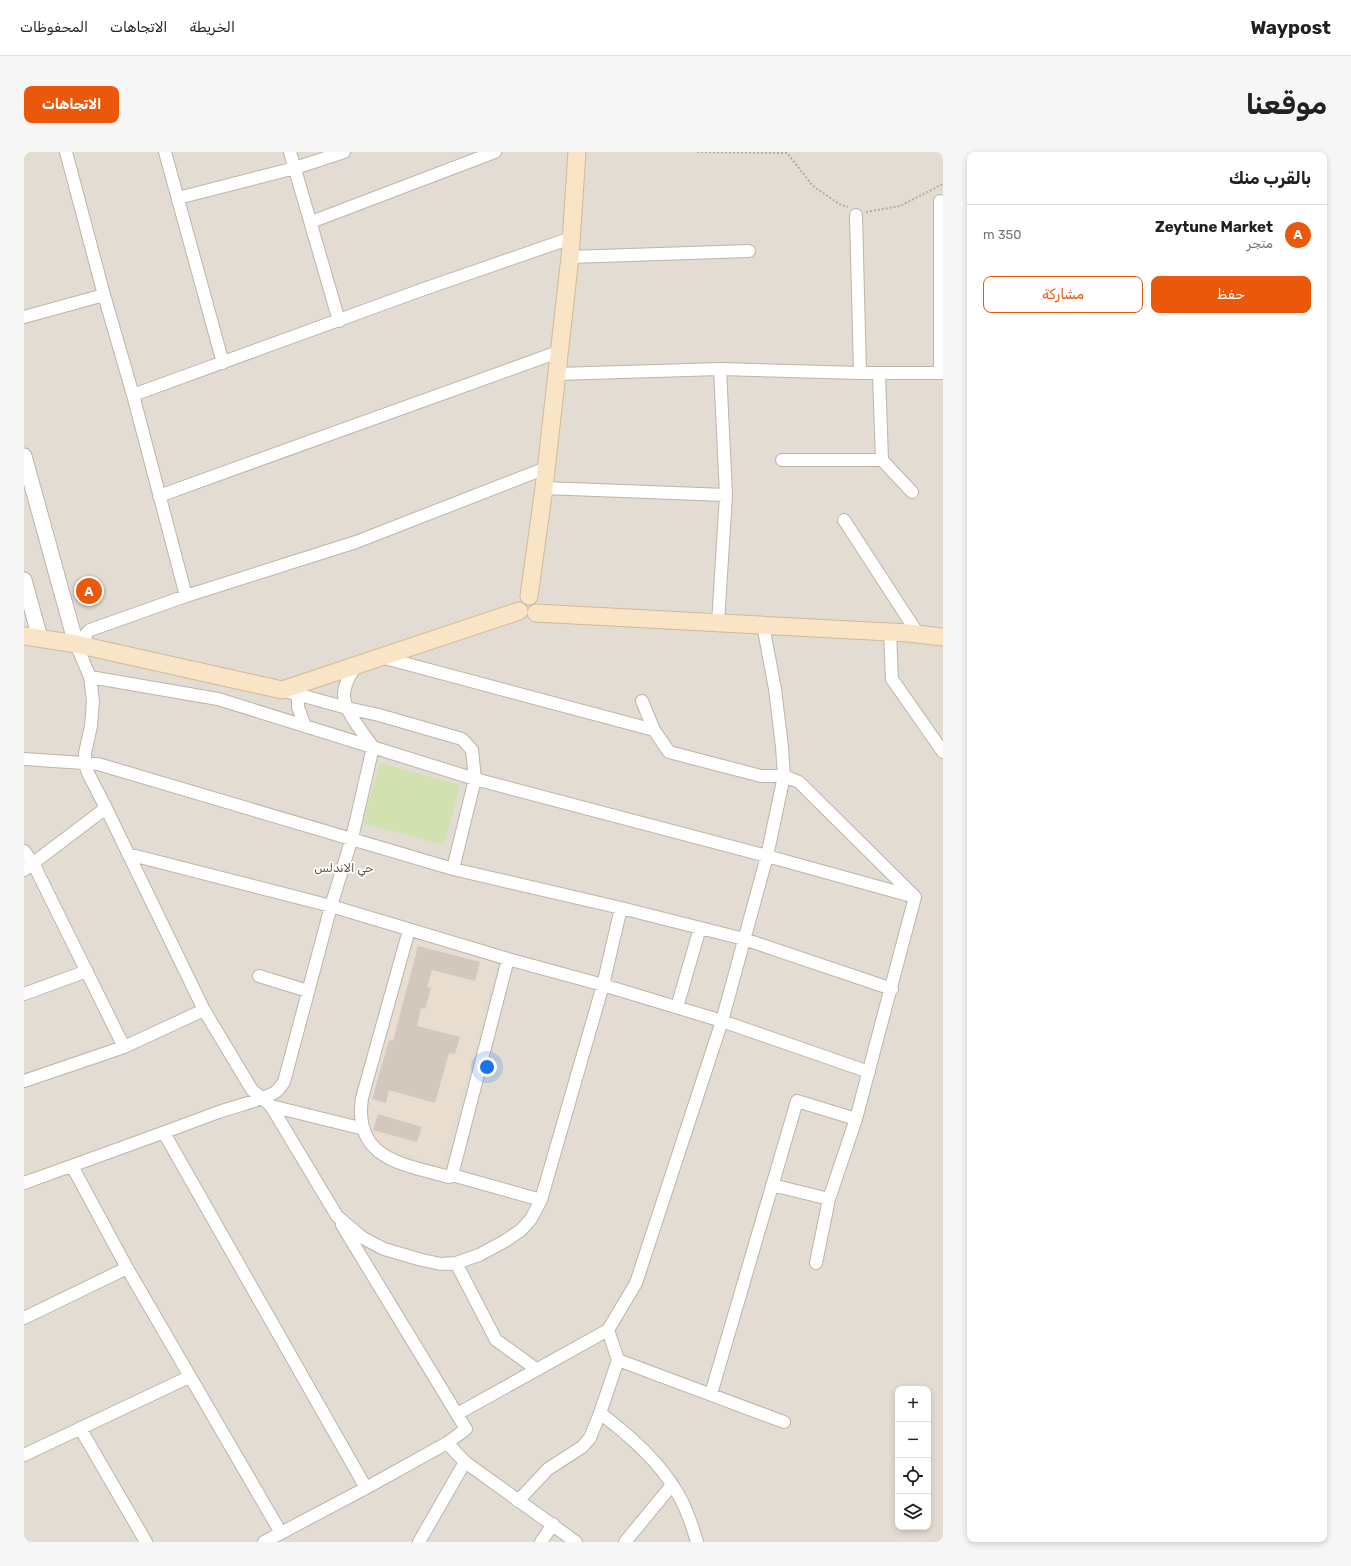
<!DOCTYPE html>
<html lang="ar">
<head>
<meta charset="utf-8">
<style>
	body { margin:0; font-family:Rubik,Vazirmatn,sans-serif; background:#f6f6f6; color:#202124; direction:rtl }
	.controls { position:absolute; right:12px; bottom:12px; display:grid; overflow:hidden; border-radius:8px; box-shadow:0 2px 6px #0003 }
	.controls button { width:36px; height:36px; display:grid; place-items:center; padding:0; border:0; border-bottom:1px solid #e0e0e0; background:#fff; color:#202124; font:20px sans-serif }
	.you { position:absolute; left:463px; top:915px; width:14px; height:14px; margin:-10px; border:3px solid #fff; border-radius:50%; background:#1a73e8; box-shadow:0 0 0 6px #1a73e833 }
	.badge { display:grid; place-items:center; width:26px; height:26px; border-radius:50%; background:#ea580c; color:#fff; font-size:13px; font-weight:700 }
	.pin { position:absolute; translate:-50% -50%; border:2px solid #fff; box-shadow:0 1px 4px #0006 }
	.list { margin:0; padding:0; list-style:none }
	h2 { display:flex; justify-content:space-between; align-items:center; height:52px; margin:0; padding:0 16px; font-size:17px }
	h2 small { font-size:13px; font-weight:400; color:#757577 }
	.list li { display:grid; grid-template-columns:26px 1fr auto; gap:12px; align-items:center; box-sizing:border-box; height:60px; padding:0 16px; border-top:1px solid #e0e0e0 }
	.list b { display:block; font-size:15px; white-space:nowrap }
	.list p { margin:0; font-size:13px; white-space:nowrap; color:#757577 }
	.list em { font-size:13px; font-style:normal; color:#757577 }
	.actions { display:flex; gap:8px; padding:12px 16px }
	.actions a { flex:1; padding:9px 0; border:1px solid #ea580c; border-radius:8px; text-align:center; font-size:14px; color:#ea580c }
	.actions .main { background:#ea580c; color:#fff }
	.icon { flex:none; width:22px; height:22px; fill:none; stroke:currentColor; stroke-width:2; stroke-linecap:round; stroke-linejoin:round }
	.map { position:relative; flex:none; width:919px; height:1390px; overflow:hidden; direction:ltr; border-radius:8px }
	header { display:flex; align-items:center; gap:24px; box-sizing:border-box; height:56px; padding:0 20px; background:#fff; border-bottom:1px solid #e0e0e0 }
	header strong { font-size:19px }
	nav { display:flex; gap:22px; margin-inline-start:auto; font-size:14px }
	.intro { display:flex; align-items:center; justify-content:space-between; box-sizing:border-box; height:96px; padding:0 24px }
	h1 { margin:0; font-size:28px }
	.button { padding:10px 18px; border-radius:8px; background:#ea580c; color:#fff; font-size:14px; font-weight:700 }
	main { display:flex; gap:24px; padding:0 24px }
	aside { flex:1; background:#fff; border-radius:8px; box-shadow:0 2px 6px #0003 }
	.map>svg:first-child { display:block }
	.residential { fill:#e3dcd3; fill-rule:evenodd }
	.education { fill:#e8ddcf }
	.green { fill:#d2e1b0 }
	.building { fill:#d3c8be }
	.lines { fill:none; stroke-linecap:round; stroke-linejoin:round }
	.minor-casing { stroke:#bdb4ab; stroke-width:14 }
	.tertiary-casing { stroke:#bdb4ab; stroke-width:17 }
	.secondary-casing { stroke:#cfb99a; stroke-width:19 }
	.path { stroke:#bbaa9a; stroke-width:2; stroke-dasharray:2 2; stroke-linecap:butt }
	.minor { stroke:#fff; stroke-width:12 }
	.tertiary { stroke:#fff; stroke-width:15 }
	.secondary { stroke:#f9e5c5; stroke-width:17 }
	.labels { text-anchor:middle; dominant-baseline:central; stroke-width:3.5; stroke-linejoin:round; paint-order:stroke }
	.neighbourhood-label { font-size:12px; fill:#63574d; stroke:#fff }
</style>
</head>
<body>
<header>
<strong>Waypost</strong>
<nav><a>الخريطة</a><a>الاتجاهات</a><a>المحفوظات</a></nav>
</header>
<div class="intro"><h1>موقعنا</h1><a class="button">الاتجاهات</a></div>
<main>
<aside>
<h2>بالقرب منك<small></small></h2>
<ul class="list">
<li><span class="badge">A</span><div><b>Zeytune Market</b><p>متجر</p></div><em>350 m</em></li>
</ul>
<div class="actions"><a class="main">حفظ</a><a>مشاركة</a></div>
</aside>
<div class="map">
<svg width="919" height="1390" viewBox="0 0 919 1390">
	<rect width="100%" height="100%" fill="#f0ebe4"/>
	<path class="residential" d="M0 0H919V1390H0ZM874 1237H904V1375H874Z"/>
	<path class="education" d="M390 788 469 810 472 816 418 1013 365 997 353 988 349 983 345 969 346 943Z"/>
	<path class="green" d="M356 611 436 633 420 693 339 671Z"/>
	<path class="building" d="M394 794 456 810 451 829 408 818 403 835 407 836 401 857 397 856 393 874 436 885 431 902 425 901 411 951 365 938 362 951 348 947 365 888 369 889Z
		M354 962 398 975 393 990 349 978Z"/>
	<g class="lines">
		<defs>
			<path id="minor" d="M42 0 80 143 109 243 162 444
				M141 0 199 211
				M266 0 315 169
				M154 46 271 16 320 0
				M916 49V221
				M832 63 836 221
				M287 70 471 0
				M546 105 725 99
				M0 165 80 143
				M855 221 858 308 888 340
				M533 222 696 217 836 221H919
				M109 243 400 137 547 86
				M758 308H858
				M520 336 702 343
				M135 344 534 200
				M820 368 894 482
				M694 471 702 343 696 217
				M866 480 868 527 919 600
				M52 492 66 525 69 549 67 574 61 601V611L64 621 82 656 180 858 228 938 247 954 313 1064 339 1086 360 1097 398 1108 417 1112 432 1111 455 1103 481 1089 497 1078 507 1067 517 1048 579 833 597 756
				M60 494 62 482 66 478 162 444 332 390 522 316
				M357 505 630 578 645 600 737 624H760L775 630 890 744
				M66 525 194 547 451 627 429 717
				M258 538 323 556 355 563 438 587 448 598 451 627 743 704 891 745
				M274 543V555L281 574
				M618 549 630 578
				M0 607 74 612 429 717 597 756 720 787 868 837
				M0 699 9 711 100 895
				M104 702 307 754 484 807 579 833 698 869 845 920
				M0 718 82 656
				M385 778 338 946C329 1008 380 1012 425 1025L428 1023 484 807
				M235 824 284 839
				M0 842 63 819
				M653 855 676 776
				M0 929 100 895 180 858
				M247 954 340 977
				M140 981 342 1336
				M48 1014 103 1116 257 1381
				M428 1023 517 1048
				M0 1031C64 1008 128 985 192 961 211 954 232 950 250 941 254 939 257 934 260 930L307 754 328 686 349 595C340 582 319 558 320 542 320 531 327 522 332 513
				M748 1033 805 1047
				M432 1111 472 1188 512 1217
				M792 1111 805 1047 832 967 891 745
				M0 1166 103 1116
				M594 1208 760 1270
				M687 1242 773 949 832 967
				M576 1261C606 1284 635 1309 654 1342 663 1357 668 1373 673 1390
				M433 1262 584 1178 612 1131 698 869 743 704 760 624 758 595 751 537 739 473
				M56 1276 122 1390
				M423 1291 441 1310 552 1390
				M0 1303 165 1225
				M494 1349 524 1317 558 1295 566 1286 576 1261 594 1208 584 1178
				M240 1390 342 1336 423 1291 442 1277 318 1073
				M395 1390 441 1310
				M517 1390 529 1372
				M601 1390 648 1333"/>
			<path id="tertiary" d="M0 304 52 492
				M0 428 16 486"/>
			<path id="secondary" d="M505 444 520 336 546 105 553 0
				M512 461 884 481 919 485
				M0 484 52 492 258 538 495 459"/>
		</defs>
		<use href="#minor" class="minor-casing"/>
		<use href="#tertiary" class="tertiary-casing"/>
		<use href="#secondary" class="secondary-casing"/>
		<path class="path" d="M673 0 763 1 789 34 815 52 824 55
			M842 60 876 54 919 32"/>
		<use href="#minor" class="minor"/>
		<use href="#tertiary" class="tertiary"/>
		<use href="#secondary" class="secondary"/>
	</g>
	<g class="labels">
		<g class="neighbourhood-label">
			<text x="320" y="716">حي الاندلس</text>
		</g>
	</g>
</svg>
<div class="controls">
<button>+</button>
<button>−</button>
<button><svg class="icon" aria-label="locate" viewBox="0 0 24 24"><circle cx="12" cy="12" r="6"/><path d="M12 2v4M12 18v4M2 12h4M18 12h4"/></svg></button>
<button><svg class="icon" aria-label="layers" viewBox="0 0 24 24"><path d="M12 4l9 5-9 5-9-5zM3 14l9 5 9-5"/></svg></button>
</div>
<div class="you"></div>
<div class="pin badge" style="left:65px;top:439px">A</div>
</div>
</main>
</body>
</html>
